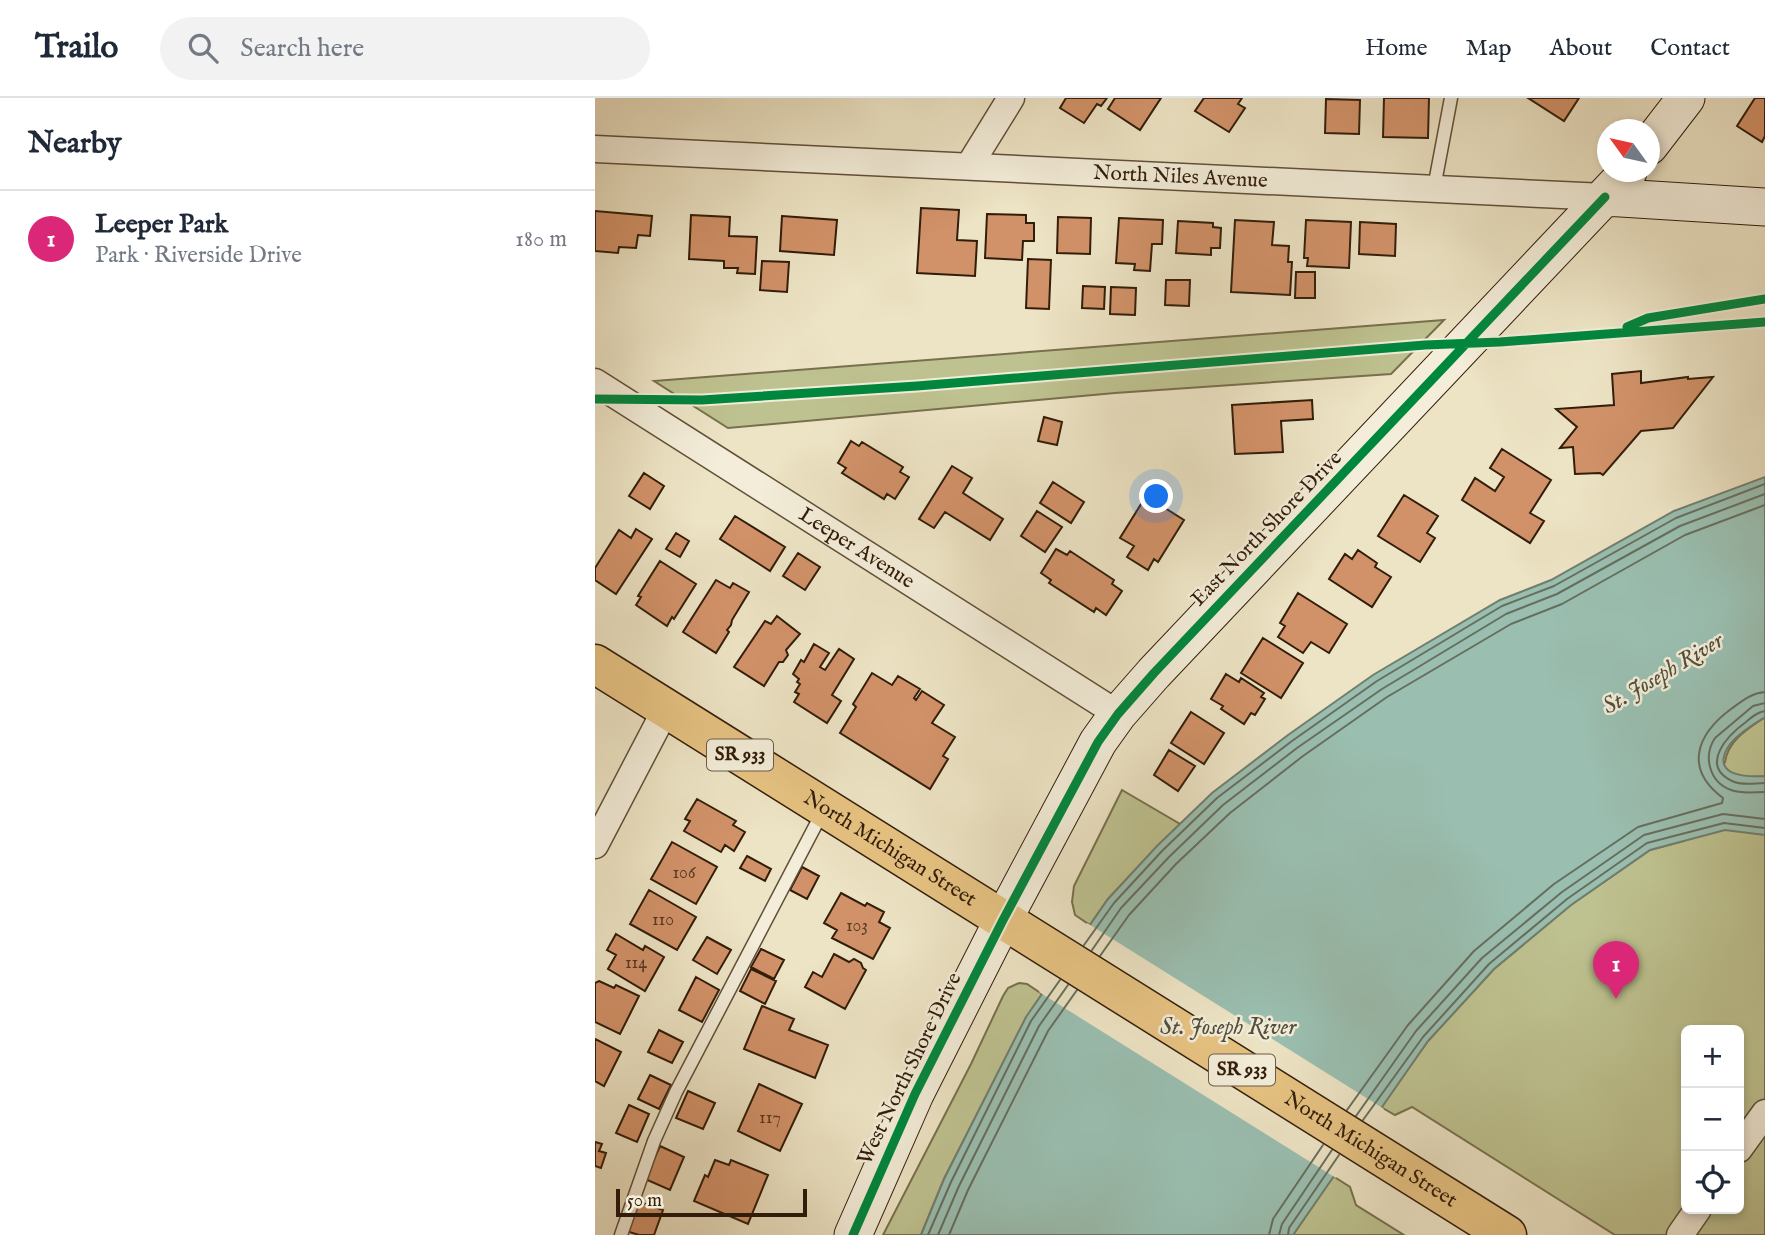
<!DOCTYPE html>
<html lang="en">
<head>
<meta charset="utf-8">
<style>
	body { margin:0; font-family:"IM FELL English",serif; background:#f2f2f3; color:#1f2937 }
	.controls { position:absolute; right:21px; bottom:21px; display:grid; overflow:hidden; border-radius:10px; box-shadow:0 4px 10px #0003 }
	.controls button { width:63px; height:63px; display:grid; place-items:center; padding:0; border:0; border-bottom:2px solid #e0e1e3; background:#fff; color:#1f2937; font:35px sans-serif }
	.compass { position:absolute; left:1002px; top:21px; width:63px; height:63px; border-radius:50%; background:#fff; box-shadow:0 4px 10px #0003; rotate:303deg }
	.scale { position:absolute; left:21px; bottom:18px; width:191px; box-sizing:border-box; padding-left:7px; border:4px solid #321d0a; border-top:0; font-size:19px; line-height:24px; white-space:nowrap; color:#321d0a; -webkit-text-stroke:5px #f3edd9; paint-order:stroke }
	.you { position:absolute; left:562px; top:399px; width:24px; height:24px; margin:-18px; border:5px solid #fff; border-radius:50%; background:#1a73e8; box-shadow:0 0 0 10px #1a73e833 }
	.badge { display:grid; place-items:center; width:46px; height:46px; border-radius:50%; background:#db2777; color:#fff; font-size:23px; font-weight:700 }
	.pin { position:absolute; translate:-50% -58px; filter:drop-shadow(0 2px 4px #0008) }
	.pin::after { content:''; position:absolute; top:37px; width:24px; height:21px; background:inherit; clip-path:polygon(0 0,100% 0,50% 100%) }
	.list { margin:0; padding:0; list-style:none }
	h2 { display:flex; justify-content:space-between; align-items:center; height:91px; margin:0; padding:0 28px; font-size:30px }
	h2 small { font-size:23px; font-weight:400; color:#747a83 }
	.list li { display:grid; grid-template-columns:46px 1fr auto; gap:21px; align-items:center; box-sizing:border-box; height:98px; padding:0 28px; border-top:2px solid #e0e1e3 }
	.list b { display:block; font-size:26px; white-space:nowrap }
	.list p { margin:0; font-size:23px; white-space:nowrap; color:#747a83 }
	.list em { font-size:23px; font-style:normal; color:#747a83 }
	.icon { flex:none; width:38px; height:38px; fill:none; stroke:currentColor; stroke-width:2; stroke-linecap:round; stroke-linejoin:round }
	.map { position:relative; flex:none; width:1170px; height:1137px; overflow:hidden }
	header { display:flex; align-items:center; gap:42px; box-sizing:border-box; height:98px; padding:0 35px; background:#fff; border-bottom:2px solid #e0e1e3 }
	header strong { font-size:33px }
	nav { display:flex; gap:38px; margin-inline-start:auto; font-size:24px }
	.search { width:490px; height:63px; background:#f2f2f3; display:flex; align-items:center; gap:18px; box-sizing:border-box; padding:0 24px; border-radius:38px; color:#747a83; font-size:26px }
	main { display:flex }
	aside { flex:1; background:#fff }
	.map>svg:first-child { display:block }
	.green { fill:#bec290; stroke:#78704d; stroke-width:2; fill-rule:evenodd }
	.water { fill:#9abfb1; stroke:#707e6e; stroke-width:2 }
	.pier { fill:#ede4c5 }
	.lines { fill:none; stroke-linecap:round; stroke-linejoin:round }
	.shore { stroke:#666e5e; stroke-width:2 }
	.building { fill:#d29269; stroke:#321d0a; stroke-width:2 }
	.lane-casing { stroke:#614f39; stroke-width:15 }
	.street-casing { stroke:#614f39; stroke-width:29 }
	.secondary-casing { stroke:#321d0a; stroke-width:39 }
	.primary-casing { stroke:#321d0a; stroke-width:41 }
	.lane { stroke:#f3edd9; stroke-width:12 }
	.street { stroke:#f3edd9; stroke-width:26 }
	.secondary { stroke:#f3edd9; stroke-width:37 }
	.primary { stroke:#e6c282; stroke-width:38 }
	.cycleway-casing { stroke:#f3edd9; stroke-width:13 }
	.cycleway { stroke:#00873e; stroke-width:9 }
	.labels { text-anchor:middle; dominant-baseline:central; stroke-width:5; stroke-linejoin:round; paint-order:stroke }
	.number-label { font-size:18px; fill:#5a3a22 }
	.shield { fill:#f3edd9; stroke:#6c5b48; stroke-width:2 }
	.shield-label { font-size:19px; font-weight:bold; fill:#321d0a }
	.street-label { font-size:21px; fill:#321d0a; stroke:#f3edd9 }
	.water-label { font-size:23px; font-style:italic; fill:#514e3c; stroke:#f3edd9 }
</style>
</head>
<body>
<header>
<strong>Trailo</strong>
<div class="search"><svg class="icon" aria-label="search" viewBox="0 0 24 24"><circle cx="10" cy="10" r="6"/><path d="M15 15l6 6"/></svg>Search here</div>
<nav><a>Home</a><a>Map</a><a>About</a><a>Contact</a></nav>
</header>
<main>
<aside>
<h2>Nearby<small></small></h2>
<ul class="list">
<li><span class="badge">1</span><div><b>Leeper Park</b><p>Park · Riverside Drive</p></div><em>180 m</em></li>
</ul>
</aside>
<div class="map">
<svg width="1170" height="1137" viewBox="0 0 1170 1137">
	<rect width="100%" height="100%" fill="#ede4c5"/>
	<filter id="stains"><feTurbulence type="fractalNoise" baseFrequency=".00286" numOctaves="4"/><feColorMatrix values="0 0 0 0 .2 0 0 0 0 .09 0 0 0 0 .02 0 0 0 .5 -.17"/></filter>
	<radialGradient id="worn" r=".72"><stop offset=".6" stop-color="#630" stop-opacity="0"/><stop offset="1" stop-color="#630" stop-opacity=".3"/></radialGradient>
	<path class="green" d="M849 222 796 276 520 295 133 330 59 283Z
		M1170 619V1137H1020L817 1009 800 1017 786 1009 833 943 899 871 976 807 1055 752 1089 743 1130 664C1133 642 1153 631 1170 619ZM1091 932H1144V1111H1091Z
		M527 692 585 726 513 801 495 827 480 817 477 804 479 788Z
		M424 885 432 886 447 896 431 920 349 1081 326 1137H288L376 966 408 898 413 890Z
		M738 1078 755 1089 761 1107 809 1137H698Z"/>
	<path class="water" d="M1170 379V619C1158 627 1139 638 1132 651 1117 679 1154 679 1170 678V737L1130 732 1055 752 976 807 899 871 833 943 698 1137H326L349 1081 431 919 513 801 562 748 617 695 693 637 778 577 905 502 956 482 1079 413Z"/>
	<path class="pier" d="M492 825 789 1011 741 1080 444 894Z"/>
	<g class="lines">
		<path class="shore" d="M1170 605 1158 608 1120 640C1108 658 1114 684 1136 692 1146 696 1159 694 1170 694
			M1170 613C1162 614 1157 619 1151 624 1133 637 1104 667 1137 683 1147 688 1160 685 1170 685
			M489 847 519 805 567 753 622 700 697 643 782 583 907 508 959 488 1081 420 1170 386
			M497 852 526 810 574 759 628 707 702 650 787 591 911 516 962 496 1085 428 1170 396
			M505 858 534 817 581 766 635 715 708 658 792 599 916 526 967 506 1090 437 1170 407
			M752 1012 813 927 879 853 959 786 1043 729 1127 705 1128 700C1089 671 1101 637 1136 611 1147 603 1156 595 1170 594
			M761 1018 821 933 887 860 967 794 1049 737 1128 716 1170 721
			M768 1022 828 939 894 866 972 801 1052 745 1129 725 1170 730
			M333 1137 356 1084 436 923 465 882
			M343 1137 364 1088 444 928 473 887
			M354 1137 373 1092 453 933 482 892
			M674 1137 678 1121 728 1047
			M684 1137 687 1126 737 1052
			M693 1137 694 1130 744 1057"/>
	</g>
	<path class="building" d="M471 0H512L506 8 502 6 489 25 465 10Z
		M520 0H566L545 32 513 11Z
		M609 0H647L643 6 650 10 634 34 600 13Z
		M789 0H834L833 40 788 39Z
		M933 0H984L969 23Z
		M1160 0H1170V38L1167 44 1142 28Z
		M731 1 765 2 764 36 730 35Z
		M326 110 364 112 362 142 382 143 380 178 322 175Z
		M0 113 57 118 55 138 43 137 41 150 24 149 23 155 0 153Z
		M392 116 431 117V125H439V143H428L427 162 390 160Z
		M96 117 135 119 134 138 162 139 160 176 142 175 143 170H129V163L94 161Z
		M187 118 242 122 239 157 185 153Z
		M463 119 496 120 495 156 462 155Z
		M524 120 568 122 567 146H557L555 173 539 172 540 166 521 165Z
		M640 122 679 124 677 147 694 148 693 164H697L695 197 636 194Z
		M711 122 756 124 754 170 712 168 713 160H709Z
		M583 123 618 125V129L626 130 625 150H616V157L581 155Z
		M765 124 801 126 800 158 764 156Z
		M433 161 456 162 454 211 431 210Z
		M167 163 194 164 192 194 165 192Z
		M701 174H720V200H700Z
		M571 182H595L594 208 570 207Z
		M488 188 510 189 509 211 487 210Z
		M516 189 541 190 540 217 515 216Z
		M1046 273V285L1093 279V281L1118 279 1078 330 1046 333 1008 377 1005 375 980 376 978 349 965 350 982 329 961 311 1019 307 1017 276Z
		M717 302 718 321 686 323 688 354 640 356 637 307Z
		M449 319 467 324 462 347 443 343Z
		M256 343 264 348 267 344 308 369 305 374 314 379 300 401 292 396 289 401 247 375 251 370 243 365Z
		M907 351 956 382 935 415 949 423 935 445 867 402 880 380 900 393 909 379 895 370Z
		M357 368 377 380 368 395 408 421 395 442 350 414 339 430 324 421Z
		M49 375 69 388 55 411 34 398Z
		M458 384 489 404 476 425 445 405Z
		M809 397 843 418 832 435 840 440 825 464 783 438Z
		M551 398 589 422 563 464 559 461 553 472 532 459 539 448 525 440Z
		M442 413 467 429 450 454 426 438Z
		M140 418 190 449 175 473 125 441Z
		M41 431 57 441 21 496 0 482V470L24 432 36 440Z
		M81 435 94 443 85 459 71 451Z
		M461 451 472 457 475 453 519 482 517 486 527 493 511 517 501 510 499 514 454 485 456 482 446 475Z
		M763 452 782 465 780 469 796 479 777 509 734 481 750 456 757 461Z
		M203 455 225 469 210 492 188 478Z
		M65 463 101 486 79 521 77 519 72 528 41 507 46 499 43 498Z
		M121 482 135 490 138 485 154 494 137 522 136 527 132 532 134 534 121 555 88 534Z
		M703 495 752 526 734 555 716 544 708 555 683 539 690 528 685 525Z
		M182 518 205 536 191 552 193 557 188 564H184L169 588 139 569 170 523 176 526Z
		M668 540 708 565 686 600 646 575Z
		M219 546 234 555 225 569 230 572 244 551 259 561 237 597 246 603 232 625 199 604 204 596 200 594 205 586 202 584 204 581 198 576 206 562 209 564Z
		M277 575 297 587 303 578 325 591 319 600 321 602 327 593 349 607 337 625 360 639 348 658 353 661 335 691 245 635 261 609 258 606Z
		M631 576 644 584 646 580 669 595 666 599 670 601 660 617 656 615 649 626 626 611 628 608 616 601Z
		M596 614 629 635 609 666 576 645Z
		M574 652 600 668 583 693 559 677Z
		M102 701 141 723 138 727 150 734 139 753 130 747 126 754 89 733 95 723 90 721Z
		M77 744 122 769 101 806 56 781Z
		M152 758 176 771 170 783 145 770Z
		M207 769 224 778 212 801 195 792Z
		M54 792 101 819 82 852 35 826Z
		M246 795 270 808 272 805 289 814 284 824 295 830 278 861 237 840 242 832 229 825Z
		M21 836 48 852 50 848 69 859 50 893 13 871 21 857 12 852Z
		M112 839 136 852 122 876 98 862Z
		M166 851 189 862 179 881 156 869Z
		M239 856 254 864 259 861 266 865 268 870 271 872 250 911 210 889 218 874 227 879Z
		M156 871 181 883 170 906 145 893Z
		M101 879 124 892 107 924 84 912Z
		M4 883 19 890 21 887 44 898 25 936 0 924V885Z
		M167 908 199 921 194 932 233 947 220 980 149 951Z
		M64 932 88 944 77 965 53 954Z
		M0 941 26 954 9 988 0 983Z
		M55 977 76 987 64 1011 43 1001Z
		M164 986 207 1006 185 1053 143 1033Z
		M93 993 120 1005 108 1031 81 1020Z
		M34 1007 54 1016 42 1044 21 1035Z
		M0 1044 7 1046 4 1053 11 1055 6 1070 0 1068Z
		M65 1048 89 1059 75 1092 50 1081Z
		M120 1062 134 1067 136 1062 173 1077 153 1126 99 1103 110 1077 113 1079Z
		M42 1103 68 1112 59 1137H44L31 1133Z"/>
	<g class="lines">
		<defs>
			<path id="lane" d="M839 90 856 0
				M26 1137 59 1043 81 994 227 715"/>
			<g id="street">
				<path id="s1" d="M0 51 1010 99"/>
				<path d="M374 68 416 0"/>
				<path id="s2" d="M0 284 523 616"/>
				<path d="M0 747 71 611"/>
				<path d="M1144 1051 1170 1015"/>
				<path d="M1085 1137 1103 1111"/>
			</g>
			<path id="secondary" d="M1054 48 1091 0
				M1010 99 1170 109
				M258 1137 320 996 408 822 503 644 523 616 559 575 1033 74"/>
			<g id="primary">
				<path id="s3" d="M0 566 912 1137"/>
			</g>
		</defs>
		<use href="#lane" class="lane-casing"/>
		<use href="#street" class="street-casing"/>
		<use href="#secondary" class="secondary-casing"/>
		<use href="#primary" class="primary-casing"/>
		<use href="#lane" class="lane"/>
		<use href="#street" class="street"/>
		<use href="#secondary" class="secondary"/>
		<use href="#primary" class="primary"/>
		<defs>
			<path id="cycleway" d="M1032 229 1053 220 1170 201
				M0 301 107 302 322 288 830 247 905 244 1170 224
				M258 1137 320 996 408 822 503 644 523 616 559 575 1010 99"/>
		</defs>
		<use href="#cycleway" class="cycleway-casing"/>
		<use href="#cycleway" class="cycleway"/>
	</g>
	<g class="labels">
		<g class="number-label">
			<text x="89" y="775">106</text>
			<text x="68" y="822">110</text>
			<text x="262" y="828">103</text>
			<text x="41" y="865">114</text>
			<text x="175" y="1020">117</text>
		</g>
		<g class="shield">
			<rect x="112" y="641.5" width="66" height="31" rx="5"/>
			<rect x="614" y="956.5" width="66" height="31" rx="5"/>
		</g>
		<g class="shield-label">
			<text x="145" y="657">SR 933</text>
			<text x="647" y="972">SR 933</text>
		</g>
		<g class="street-label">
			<text stroke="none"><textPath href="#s1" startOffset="586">North Niles Avenue</textPath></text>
			<text transform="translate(672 431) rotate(-46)">East North Shore Drive</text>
			<text stroke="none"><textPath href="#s2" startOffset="310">Leeper Avenue</textPath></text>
			<text stroke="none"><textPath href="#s3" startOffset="348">North Michigan Street</textPath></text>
			<text transform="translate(315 971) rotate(-64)">West North Shore Drive</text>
			<text stroke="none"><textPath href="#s3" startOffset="915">North Michigan Street</textPath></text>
		</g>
		<g class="water-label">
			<text transform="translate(1068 576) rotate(-31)">St. Joseph River</text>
			<text x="633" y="929">St. Joseph River</text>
		</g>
	</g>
	<rect width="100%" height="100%" filter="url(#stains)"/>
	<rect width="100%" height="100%" fill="url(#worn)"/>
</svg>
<div class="controls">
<button>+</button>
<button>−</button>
<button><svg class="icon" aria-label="locate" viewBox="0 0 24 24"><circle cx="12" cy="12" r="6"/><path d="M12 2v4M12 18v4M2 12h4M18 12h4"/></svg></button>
</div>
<svg class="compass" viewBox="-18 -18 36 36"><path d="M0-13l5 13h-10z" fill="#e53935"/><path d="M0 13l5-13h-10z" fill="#747a83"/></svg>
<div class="scale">50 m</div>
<div class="you"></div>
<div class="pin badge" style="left:1021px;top:901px">1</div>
</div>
</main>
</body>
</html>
